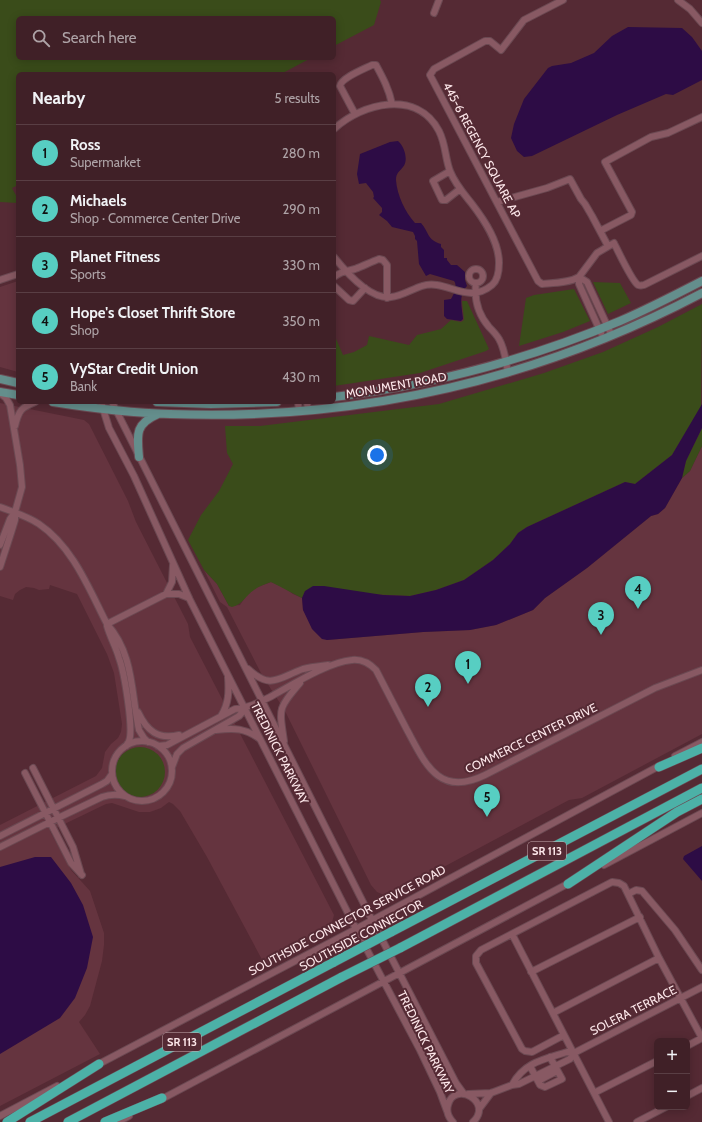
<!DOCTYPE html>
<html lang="en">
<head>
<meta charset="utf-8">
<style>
	body { margin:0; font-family:Cabin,sans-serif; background:#4b2d33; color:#f1f3f6 }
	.controls { position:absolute; right:12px; bottom:12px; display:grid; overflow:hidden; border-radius:6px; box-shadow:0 2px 10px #0003 }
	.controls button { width:36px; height:36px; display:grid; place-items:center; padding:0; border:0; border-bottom:1px solid #593e44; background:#402027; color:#f1f3f6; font:20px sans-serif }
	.you { position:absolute; left:377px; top:455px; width:14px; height:14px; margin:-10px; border:3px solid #fff; border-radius:50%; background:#1a73e8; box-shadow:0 0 0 6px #1a73e833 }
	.badge { display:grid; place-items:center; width:26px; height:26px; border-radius:50%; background:#57cec2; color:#111; font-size:13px; font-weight:700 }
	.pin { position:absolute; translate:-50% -33px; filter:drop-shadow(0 1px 2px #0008) }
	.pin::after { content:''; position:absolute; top:21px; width:14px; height:12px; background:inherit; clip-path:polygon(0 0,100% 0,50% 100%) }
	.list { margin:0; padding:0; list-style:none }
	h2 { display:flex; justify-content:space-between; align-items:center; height:52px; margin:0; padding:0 16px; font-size:17px }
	h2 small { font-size:13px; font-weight:400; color:#aea3a7 }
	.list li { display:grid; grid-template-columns:26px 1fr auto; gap:12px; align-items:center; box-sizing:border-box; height:56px; padding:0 16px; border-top:1px solid #593e44 }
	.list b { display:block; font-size:15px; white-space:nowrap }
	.list p { margin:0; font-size:13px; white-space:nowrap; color:#aea3a7 }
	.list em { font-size:13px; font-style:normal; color:#aea3a7 }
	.icon { flex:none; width:22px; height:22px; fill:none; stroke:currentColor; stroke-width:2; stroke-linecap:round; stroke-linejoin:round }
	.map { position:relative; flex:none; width:702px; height:1122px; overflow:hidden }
	.search { position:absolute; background:#402027; box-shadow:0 2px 10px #0003; left:16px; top:16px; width:320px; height:44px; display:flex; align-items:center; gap:10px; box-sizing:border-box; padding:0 14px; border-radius:6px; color:#aea3a7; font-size:15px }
	.panel { position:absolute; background:#402027; box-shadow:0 2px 10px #0003; left:16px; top:72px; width:320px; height:332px; border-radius:6px }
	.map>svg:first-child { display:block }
	.built { fill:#65343f }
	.green { fill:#3a4c1a }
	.water { fill:#2d0c45 }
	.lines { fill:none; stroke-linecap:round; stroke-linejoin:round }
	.minor-casing { stroke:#6b4952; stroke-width:8 }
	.major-casing { stroke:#6b4952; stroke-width:10 }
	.highway-casing { stroke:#6b4952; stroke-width:10 }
	.minor { stroke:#885963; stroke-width:6 }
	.major { stroke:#648e8c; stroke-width:8 }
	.highway { stroke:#4cb1a7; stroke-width:9 }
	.highway-bridge-casing { stroke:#6b4952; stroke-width:10; stroke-linecap:butt }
	.highway-bridge { stroke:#4cb1a7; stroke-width:9 }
	.labels { text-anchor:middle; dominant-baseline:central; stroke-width:4; stroke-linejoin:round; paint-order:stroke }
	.shield { fill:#552a34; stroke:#cbaeb3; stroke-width:1 }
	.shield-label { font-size:11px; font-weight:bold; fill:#fde7ea }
	.street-label { font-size:12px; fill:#fde7ea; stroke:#552a34 }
</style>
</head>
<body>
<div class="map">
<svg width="702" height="1122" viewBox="0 0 702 1122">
	<rect width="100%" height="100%" fill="#552a34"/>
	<path class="built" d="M18 281V372L0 367V287Z
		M0 403 84 420 89 424 128 501 136 522 188 624 190 637 334 915 329 933 266 967 207 857 180 811 173 804 169 802 161 808 150 812H139L112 803 106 804 50 831 71 870 90 891 104 933V945L102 961 90 1006 85 1015 79 1022 100 1054 0 1106V825L96 776 102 768 105 752 111 744 118 738 121 732 122 724 114 673 107 654 77 594 50 585 49 589 39 590 34 588 26 587 20 590 15 594 13 600 0 596Z
		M702 446V734L582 798 569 800 393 894 384 895 377 892 371 885 285 711 262 675 227 607 220 602 204 570 217 584 229 606 240 605 246 596 255 588 271 582 283 587 293 594 302 598 303 610 327 640 423 632 470 630 496 625 533 610 545 598 587 568 651 516 658 514 665 508 682 478 690 471Z"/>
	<path class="green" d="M0 0H380L381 2 374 25 334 46V18H18V58H311L281 74H18V185L12 188 18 199V203L0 202Z
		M593 282 620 283 631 303 608 314Z
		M574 289 590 321 563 332 519 346 526 298 534 295Z
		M462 301H467L489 349 486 351 420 373 334 386V334L343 355 354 352 367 345 369 336 409 345 417 335 441 329 451 320 461 322 464 320Z
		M702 304 701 407 672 455 635 484 625 482 527 527 518 533 510 544 493 560 464 580 436 590 410 596 305 591 302 598C291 593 282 587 271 582 266 584 259 586 254 590 245 596 243 604 232 607L229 606 217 584 204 570 188 540 201 515 219 491 233 464 227 453 225 426H260L439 404 544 373 603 352 658 327Z
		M702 428V446L690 471 682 478 686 461Z
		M115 772a25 25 0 1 1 50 0a25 25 0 1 1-50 0Z"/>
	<path class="water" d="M628 27 682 28 692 37 702 51V80L673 95 666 94 617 115 532 156 524 157 517 151 511 138 514 124 524 99 548 68 552 66 571 63 594 53 612 36Z
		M398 141C404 146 409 160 403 167 399 172 396 173 396 180 397 195 405 212 415 223H421C429 232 427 240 441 244V247L444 250V258H447V260L451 265H457L465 272V280L467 286C458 295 462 308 463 319L461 321 447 319 444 316V300L451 299C454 294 458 287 454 281L430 274 426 276 419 264 417 241 415 239V236L413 232 392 227 387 221 379 215 382 212V208L373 198 374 197 373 192 366 183 359 184 357 174 360 154 390 142Z
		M702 404V428L686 461 682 478 665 508 658 514 651 516 587 568 545 598 533 610 496 625 470 630 423 632 327 640 322 639 312 629 303 610 302 598 305 591 313 586H324L383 595 410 596 436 590 464 580 493 560 510 544 518 533 527 527 625 482 635 484 672 455Z
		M702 846V881L683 859 684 856Z
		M35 857H51L71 883 83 905 93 937 87 968 75 998 60 1018 0 1054V867Z"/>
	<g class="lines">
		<defs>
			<path id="minor" d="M563 0 524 20 501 50 490 41H485L434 69 430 75 538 281 542 284C554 283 569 283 579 277
				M678 0 690 9 702 23
				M434 13 439 0
				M355 114 340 86C341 78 364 69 372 65H376C383 78 389 89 392 104
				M334 129C362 103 417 89 439 131 446 145 445 158 450 171 455 184 464 194 472 204 485 221 499 242 499 263 499 272 498 280 492 285 467 306 446 278 422 286 412 289 402 296 391 297 370 300 346 272 334 257
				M450 171 433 181 442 200H446L460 189
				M497 202 547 188 570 179 581 199 585 204 592 216 608 246
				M600 231 631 215 632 212 605 162 651 137 668 133 702 117
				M469 276a7 7 0 1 1 14 0a7 7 0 1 1-14 0Z
				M334 277C341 271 347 271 355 269 363 266 371 262 379 259L383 260 387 265V298
				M579 277 587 282 612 336
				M0 280 18 274
				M476 283C474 299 478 314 489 327 493 331 496 334 499 339 505 349 506 362 508 373
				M334 286 349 300 353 301 365 288
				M601 333 579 284V277L597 253 614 243C618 251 632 281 638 285 640 286 642 285 644 285L702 256
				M0 393 6 398 10 405 20 465 22 487 15 512V520L11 533 0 567
				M101 402 109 428 134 476 189 598 356 929 420 1050 440 1092 447 1111
				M112 402 372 920 456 1083 464 1094
				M298 402 299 412
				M307 402 308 411
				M15 426C19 410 21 408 35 402
				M0 507C13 512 27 516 39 524 73 547 89 589 107 624 134 654 131 693 139 730L144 738 148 742
				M0 545 10 519 15 512
				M166 594 172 582 173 565
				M107 624 166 594H179L189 598
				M107 626C110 637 116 647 119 658 124 671 134 729 129 741 129 742 126 745 126 746
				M248 669C271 690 278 678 303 669 310 667 320 666 328 665
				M138 712C147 731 158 740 179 735
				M221 716C229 703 229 692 228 677
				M216 730C235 728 245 728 260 739
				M284 741C279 707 278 709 300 683
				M112 771a30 30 0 1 1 60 0a30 30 0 1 1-60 0Z
				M158 746 167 745 235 709C248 708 258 703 270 697 292 685 328 662 352 660 361 659 370 664 376 670 386 689 396 709 406 728 425 763 438 798 485 775L655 688 702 670
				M675 756 702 742
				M172 767 177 754 183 748 239 716 246 708
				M33 768 73 847 81 874
				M25 773 71 863 82 875
				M0 836 102 784 107 781 112 774
				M0 847 58 818 102 797C110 794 117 794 125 796
				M604 865 702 813
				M628 894 636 890 642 891 675 930 702 970
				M512 934 609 1122
				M531 972 640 917
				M553 1013 659 958
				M564 1035 532 1052 525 1051 522 1049 476 963V956L481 950 612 882 619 883 624 886 659 958 702 1038
				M687 1046 702 1038
				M567 1052 574 1053 570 1059 519 1084 512 1085C524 1062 545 1059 567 1052Z
				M574 1053 702 987
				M97 1065 356 929 661 765
				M530 1066 540 1085 545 1087 562 1079 550 1057
				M538 1081 557 1071
				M594 1093 657 1061
				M468 1094 491 1093 512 1085
				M687 1096 702 1088
				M160 1100 571 882
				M479 1109 491 1093
				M0 1116 57 1086
				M118 1122 129 1116
				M453 1122C448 1117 446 1112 448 1105 454 1080 494 1102 473 1122
				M637 1122 666 1107"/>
			<path id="major" d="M0 379 18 383
				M0 392 18 395
				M334 397C433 385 529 359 620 321 648 309 675 295 702 281
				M53 402C91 408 131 413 170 414 358 421 535 381 702 293
				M157 402 211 404 277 402
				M139 457C137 434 135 424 158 414"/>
			<path id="highway" d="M659 767 702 748
				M568 884 677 812 702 799
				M391 932 702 769
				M400 948 702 788
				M7 1122 99 1064
				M30 1122 334 962
				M68 1122 342 977
				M105 1122 162 1098"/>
		</defs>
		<use href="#minor" class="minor-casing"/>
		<use href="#major" class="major-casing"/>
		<use href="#highway" class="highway-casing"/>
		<use href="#minor" class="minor"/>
		<use href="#major" class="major"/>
		<use href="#highway" class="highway"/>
		<defs>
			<path id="highway-bridge" d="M334 962 391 932
				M342 977 400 948"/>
		</defs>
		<use href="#highway-bridge" class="highway-bridge-casing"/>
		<use href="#highway-bridge" class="highway-bridge"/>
	</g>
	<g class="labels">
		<g class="shield">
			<rect x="528" y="842" width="38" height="18" rx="3"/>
			<rect x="163" y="1033" width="38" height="18" rx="3"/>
		</g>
		<g class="shield-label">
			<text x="547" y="851">SR 113</text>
			<text x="182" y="1042">SR 113</text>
		</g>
		<g class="street-label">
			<text transform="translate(482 150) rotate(62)">445-6 REGENCY SQUARE AP</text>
			<text transform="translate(396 385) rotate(-10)">MONUMENT ROAD</text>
			<text transform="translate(531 738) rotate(-26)">COMMERCE CENTER DRIVE</text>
			<text transform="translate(280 753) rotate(63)">TREDINICK PARKWAY</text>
			<text transform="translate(347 920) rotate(-28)">SOUTHSIDE CONNECTOR SERVICE ROAD</text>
			<text transform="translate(361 935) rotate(-28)">SOUTHSIDE CONNECTOR</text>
			<text transform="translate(633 1010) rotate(-27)">SOLERA TERRACE</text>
			<text transform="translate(426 1042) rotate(64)">TREDINICK PARKWAY</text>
		</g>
	</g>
</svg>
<div class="controls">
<button>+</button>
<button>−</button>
</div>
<div class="you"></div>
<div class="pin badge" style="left:468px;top:684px">1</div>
<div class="pin badge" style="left:428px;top:707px">2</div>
<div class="pin badge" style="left:601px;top:635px">3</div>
<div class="pin badge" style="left:638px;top:609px">4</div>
<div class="pin badge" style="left:487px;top:817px">5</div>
<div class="search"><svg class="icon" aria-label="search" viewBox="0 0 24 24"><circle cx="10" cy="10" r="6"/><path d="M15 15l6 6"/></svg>Search here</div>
<section class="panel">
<h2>Nearby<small>5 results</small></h2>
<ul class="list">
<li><span class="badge">1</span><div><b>Ross</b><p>Supermarket</p></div><em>280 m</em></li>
<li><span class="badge">2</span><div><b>Michaels</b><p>Shop · Commerce Center Drive</p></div><em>290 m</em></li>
<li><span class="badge">3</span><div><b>Planet Fitness</b><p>Sports</p></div><em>330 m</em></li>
<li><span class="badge">4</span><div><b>Hope's Closet Thrift Store</b><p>Shop</p></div><em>350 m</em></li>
<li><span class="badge">5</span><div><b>VyStar Credit Union</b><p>Bank</p></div><em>430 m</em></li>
</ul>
</section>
</div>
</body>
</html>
